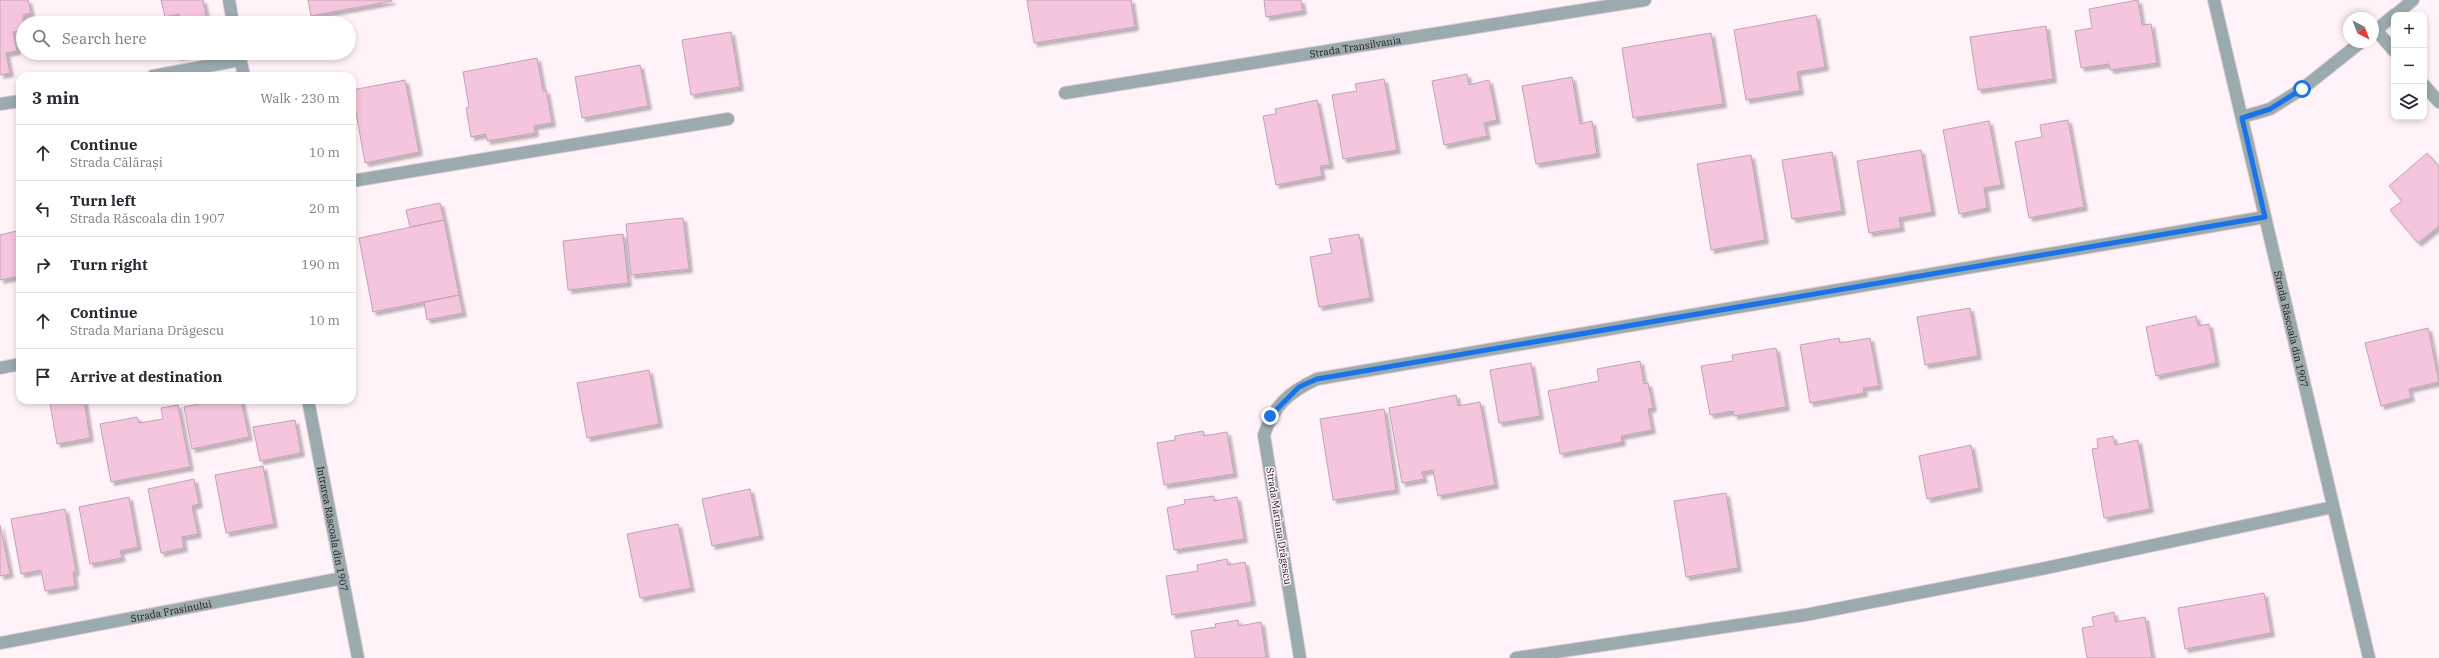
<!DOCTYPE html>
<html lang="en">
<head>
<meta charset="utf-8">
<style>
	body { margin:0; font-family:"IBM Plex Serif",serif; background:#f7f7f7; color:#2b2b33 }
	.controls { position:absolute; right:12px; top:12px; display:grid; overflow:hidden; border-radius:8px; box-shadow:0 2px 6px #0003 }
	.controls button { width:36px; height:36px; display:grid; place-items:center; padding:0; border:0; border-bottom:1px solid #e1e1e2; background:#fff; color:#2b2b33; font:20px sans-serif }
	.compass { position:absolute; left:2343px; top:12px; width:36px; height:36px; border-radius:50%; background:#fff; box-shadow:0 2px 6px #0003; rotate:138deg }
	.stop { position:absolute; width:12px; height:12px; margin:-9px; border:3px solid #1a73e8; border-radius:50%; background:#fff }
	.stop.end { background:#1a73e8; border-color:#fff; box-shadow:0 1px 4px #0008 }
	.list { margin:0; padding:0; list-style:none }
	h2 { display:flex; justify-content:space-between; align-items:center; height:52px; margin:0; padding:0 16px; font-size:17px }
	h2 small { font-size:13px; font-weight:400; color:#7c7c81 }
	.list li { display:grid; grid-template-columns:26px 1fr auto; gap:12px; align-items:center; box-sizing:border-box; height:56px; padding:0 16px; border-top:1px solid #e1e1e2 }
	.list b { display:block; font-size:15px; white-space:nowrap }
	.list p { margin:0; font-size:13px; white-space:nowrap; color:#7c7c81 }
	.list em { font-size:13px; font-style:normal; color:#7c7c81 }
	.icon { flex:none; width:22px; height:22px; fill:none; stroke:currentColor; stroke-width:2; stroke-linecap:round; stroke-linejoin:round }
	.map { position:relative; flex:none; width:2439px; height:658px; overflow:hidden }
	.search { position:absolute; background:#fff; box-shadow:0 2px 6px #0003; left:16px; top:16px; width:340px; height:44px; display:flex; align-items:center; gap:10px; box-sizing:border-box; padding:0 14px; border-radius:22px; color:#7c7c81; font-size:15px }
	.panel { position:absolute; background:#fff; box-shadow:0 2px 6px #0003; left:16px; top:72px; width:340px; height:332px; border-radius:12px }
	.map>svg:first-child { display:block }
	.building { fill:#f5c5de; stroke:#c1a3b2; filter:url(#shadow) }
	.lines { fill:none; stroke-linecap:round; stroke-linejoin:round }
	.minor-casing { stroke:#dbced4; stroke-width:14 }
	.minor { stroke:#9aaaad; stroke-width:12 }
	.route { stroke:#1a73e8; stroke-width:5 }
	.labels { text-anchor:middle; dominant-baseline:central; stroke-width:3; stroke-linejoin:round; paint-order:stroke }
	.street-label { font-size:10px; fill:#1f141a; stroke:#fff2f8 }
</style>
</head>
<body>
<div class="map">
<svg width="2439" height="658" viewBox="0 0 2439 658">
	<defs>
		<filter id="shadow"><feDropShadow dx="3.5" dy="3.5" stdDeviation="1" flood-color="#0004"/></filter>
	</defs>
	<rect width="100%" height="100%" fill="#fff2f8"/>
	<path class="building" d="M0 0H28L31 13 23 15V31L13 32 17 51 6 53 10 73 0 75Z
		M161 0H203L207 21 181 23 179 14 165 17Z
		M308 0H392V1L311 16Z
		M1027 0H1131L1135 27 1034 43Z
		M1264 0H1301L1303 11 1266 17Z
		M2138 0 2142 25 2151 24 2157 63 2110 70 2109 64 2081 68 2075 31 2092 28 2089 9Z
		M1816 15 1825 67 1797 72 1800 91 1746 100 1734 30Z
		M219 19V23H197L207 21Z
		M2046 26 2053 79 1978 90 1970 37Z
		M731 32 740 87 691 95 682 40Z
		M1711 33 1723 104 1633 118 1622 48Z
		M176 53H197L177 57Z
		M537 58 543 91 546 90 552 123 534 126 535 133 487 141 486 134 471 137 466 108 469 107 463 72Z
		M640 65 648 106 582 118 575 77Z
		M1467 74 1469 85 1489 80 1497 120 1484 123 1487 136 1444 145 1432 81Z
		M1572 77 1580 124 1592 121 1597 154 1536 164 1522 86Z
		M1384 79 1397 150 1343 159 1332 95 1357 91 1355 84Z
		M405 80 419 152 365 163 352 90Z
		M1317 100 1330 165 1320 166 1322 176 1276 185 1263 116 1276 114 1275 109Z
		M2068 120 2084 207 2029 218 2015 142 2042 137 2040 125Z
		M1989 121 2001 185 1984 188 1987 208 1959 214 1943 130Z
		M1921 150 1932 212 1899 218 1901 228 1869 233 1857 161Z
		M1832 152 1842 211 1792 219 1782 160Z
		M2427 153 2439 167V226L2418 243 2390 210 2402 201 2389 186Z
		M1751 155 1765 240 1711 250 1697 164Z
		M440 203 444 220 410 227 406 210Z
		M683 218 689 269 631 275 626 224Z
		M444 220 459 295 373 312 359 238Z
		M20 230V276L0 280V235Z
		M623 234 628 283 568 290 563 241Z
		M1359 234 1370 298 1319 307 1310 257 1332 253 1329 239Z
		M17 283H20V300Z
		M459 295 463 313 427 320 424 302Z
		M1970 308 1978 356 1925 365 1917 317Z
		M2196 316 2198 326 2209 324 2216 363 2156 376 2146 327Z
		M2428 328 2439 382 2409 389 2411 398 2381 406 2365 343Z
		M1839 338 1840 343 1870 338 1879 386 1863 388 1864 393 1810 403 1800 345Z
		M1776 348 1786 407 1734 416 1733 411 1710 415 1701 366 1733 361 1732 355Z
		M1640 361 1644 384 1648 383 1653 408 1648 409 1652 430 1621 436 1622 442 1560 454 1548 391 1599 381 1597 369Z
		M1531 363 1540 416 1499 423 1490 370Z
		M649 370 659 424 587 438 577 383Z
		M1456 395 1458 406 1480 402 1495 485 1438 496 1433 470 1422 472 1424 479 1402 483 1389 408Z
		M58 400H84L90 438 57 444 50 403Z
		M202 400H241L249 437 192 449 184 407 203 403Z
		M178 405 190 467 111 482 100 424 137 417 139 423 163 419 161 408Z
		M1384 409 1396 490 1333 500 1320 419Z
		M295 420 301 453 260 461 253 427Z
		M1203 431 1204 436 1227 432 1234 474 1164 485 1157 443 1175 440V436Z
		M2113 436 2115 445 2138 440 2150 509 2104 518 2092 449 2098 448 2097 439Z
		M1971 445 1979 488 1927 499 1919 456Z
		M263 466 274 524 226 533 215 475Z
		M194 479 199 504 192 506 198 534 182 537 184 548 161 553 148 489Z
		M750 489 760 536 712 546 702 499Z
		M1726 493 1738 568 1686 577 1674 501Z
		M1214 496V501L1237 497 1244 539 1174 550 1167 508 1185 504 1184 500Z
		M129 497 138 547 120 551 122 558 90 564 79 507Z
		M65 509 76 572H73L75 586 45 591 41 570 21 574 11 519Z
		M678 524 691 588 640 598 627 534Z
		M0 525 10 574 0 576Z
		M1227 559 1228 565 1245 562 1252 602 1172 615 1166 576 1198 571 1197 565Z
		M2264 593 2271 633 2185 649 2178 608Z
		M2114 612 2115 622 2145 617 2152 658H2087L2082 628 2094 626 2092 617Z
		M1238 620 1239 626 1261 622 1266 658H1195L1191 631 1216 627 1215 624Z"/>
	<g class="lines">
		<defs>
			<g id="minor">
				<path d="M229 0 233 23"/>
				<path id="s1" d="M2214 0 2369 658"/>
				<path d="M2395 15 2413 0"/>
				<path d="M2376 30 2394 51"/>
				<path d="M2373 33 2394 15"/>
				<path d="M239 53 244 76"/>
				<path d="M153 76 240 60"/>
				<path d="M2424 85 2439 102"/>
				<path id="s2" d="M1065 93 1645 0"/>
				<path d="M0 104 20 101"/>
				<path d="M2242 117 2270 109 2302 89 2361 42"/>
				<path d="M352 181 728 119"/>
				<path d="M0 368 20 364"/>
				<path id="s3" d="M308 400 358 658"/>
				<path id="s4" d="M0 643 343 578"/>
				<path d="M1300 658 1264 435C1274 405 1289 392 1317 379L2265 217"/>
				<path d="M1516 658 1805 615 2041 569 2333 507"/>
			</g>
		</defs>
		<use href="#minor" class="minor-casing"/>
		<use href="#minor" class="minor"/>
	</g>
	<g class="lines">
		<path class="route" d="M1270 416 1299 387 1317 379 2265 217 2242 118 2270 109 2302 89"/>
	</g>
	<g class="labels">
		<g class="street-label">
			<text stroke="none"><textPath href="#s2" startOffset="294">Strada Transilvania</textPath></text>
			<text stroke="none"><textPath href="#s1" startOffset="338">Strada Răscoala din 1907</textPath></text>
			<text transform="translate(1279 526) rotate(81)">Strada Mariana Drăgescu</text>
			<text stroke="none"><textPath href="#s3" startOffset="131">Intrarea Răscoala din 1907</textPath></text>
			<text stroke="none"><textPath href="#s4" startOffset="174">Strada Frasinului</textPath></text>
		</g>
	</g>
</svg>
<div class="controls">
<button>+</button>
<button>−</button>
<button><svg class="icon" aria-label="layers" viewBox="0 0 24 24"><path d="M12 4l9 5-9 5-9-5zM3 14l9 5 9-5"/></svg></button>
</div>
<svg class="compass" viewBox="-18 -18 36 36"><path d="M0-13l5 13h-10z" fill="#e53935"/><path d="M0 13l5-13h-10z" fill="#7c7c81"/></svg>
<div class="stop" style="left:2302px;top:89px"></div>
<div class="stop end" style="left:1270px;top:416px"></div>
<div class="search"><svg class="icon" aria-label="search" viewBox="0 0 24 24"><circle cx="10" cy="10" r="6"/><path d="M15 15l6 6"/></svg>Search here</div>
<section class="panel">
<h2>3 min<small>Walk · 230 m</small></h2>
<ul class="list">
<li><svg class="icon" aria-label="ahead" viewBox="0 0 24 24"><path d="M12 20V5M6 11l6-6 6 6"/></svg><div><b>Continue</b><p>Strada Călărași</p></div><em>10 m</em></li>
<li><svg class="icon" aria-label="left" viewBox="0 0 24 24"><path d="M17 20v-9H6M10 6l-5 5 5 5"/></svg><div><b>Turn left</b><p>Strada Răscoala din 1907</p></div><em>20 m</em></li>
<li><svg class="icon" aria-label="right" viewBox="0 0 24 24"><path d="M7 20v-9h11M14 6l5 5-5 5"/></svg><div><b>Turn right</b></div><em>190 m</em></li>
<li><svg class="icon" aria-label="ahead" viewBox="0 0 24 24"><path d="M12 20V5M6 11l6-6 6 6"/></svg><div><b>Continue</b><p>Strada Mariana Drăgescu</p></div><em>10 m</em></li>
<li><svg class="icon" aria-label="arrive" viewBox="0 0 24 24"><path d="M6 21V4h12l-3 4 3 4H6"/></svg><div><b>Arrive at destination</b></div></li>
</ul>
</section>
</div>
</body>
</html>
